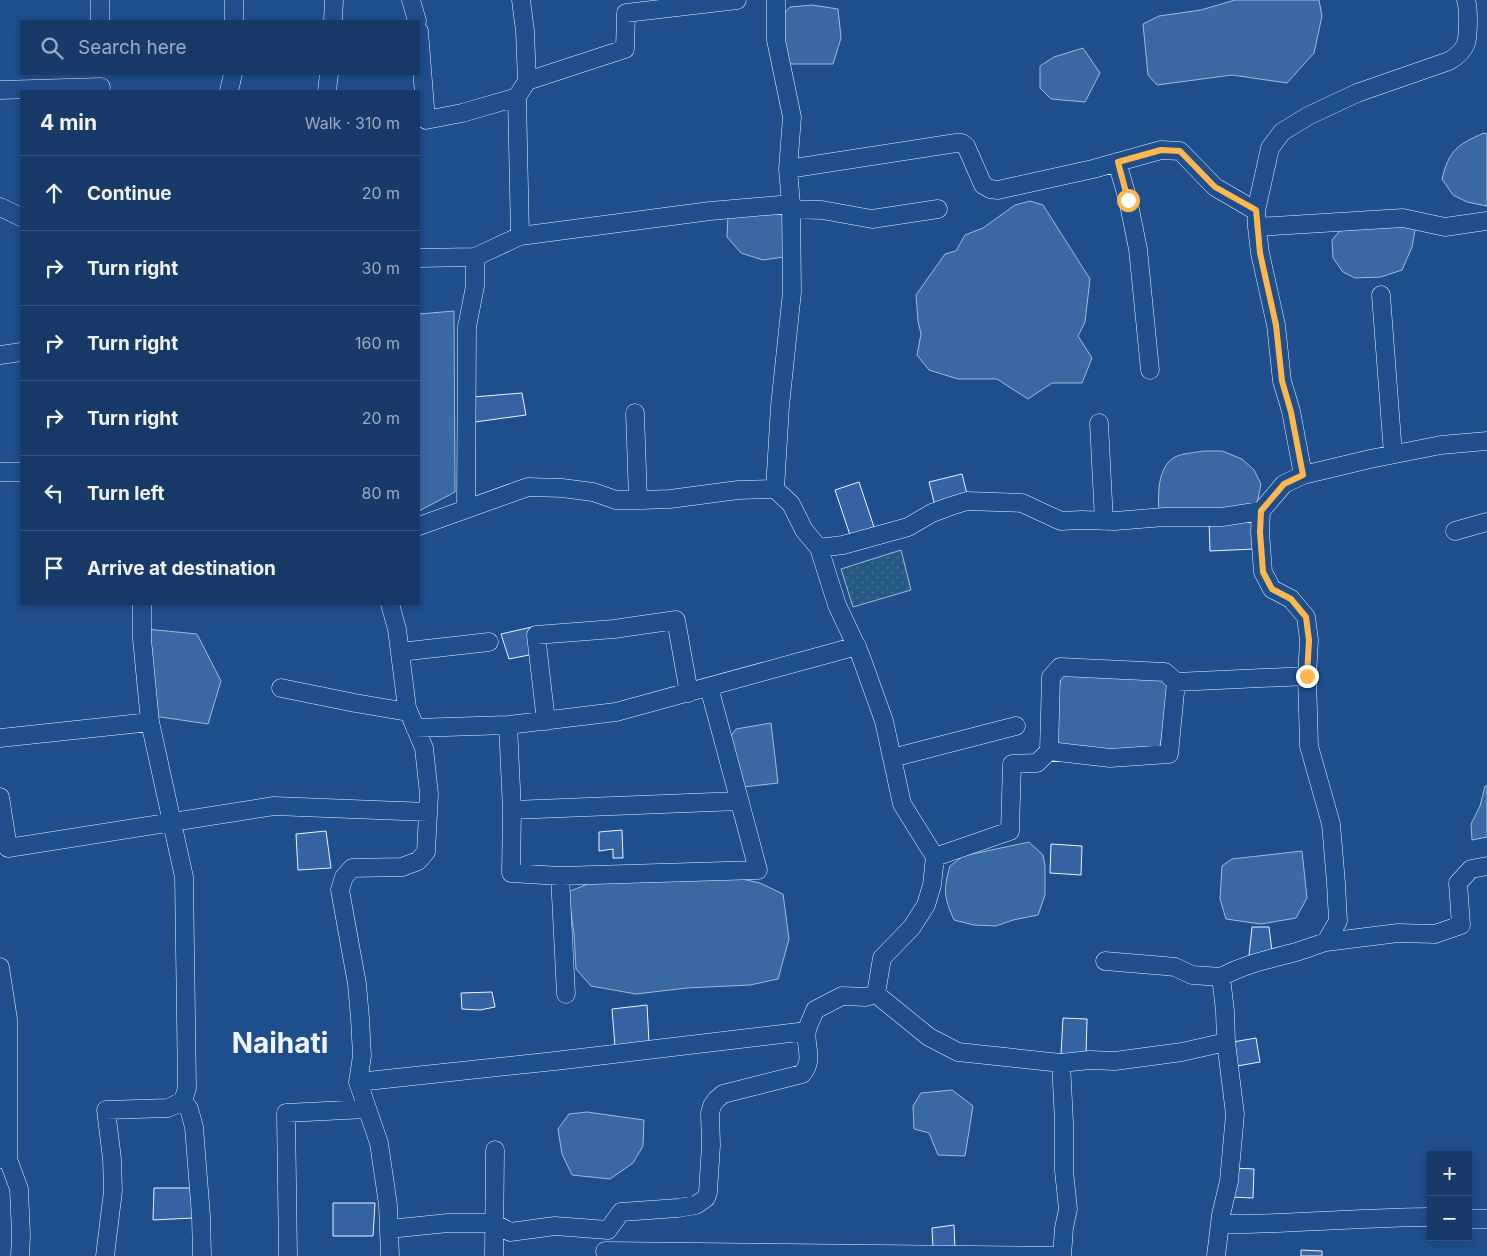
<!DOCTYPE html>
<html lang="en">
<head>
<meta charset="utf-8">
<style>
	body { margin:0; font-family:Inter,sans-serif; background:#244571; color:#f1f3f6 }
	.controls { position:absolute; right:15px; bottom:15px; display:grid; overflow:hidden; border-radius:0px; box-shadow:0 2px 8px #0003 }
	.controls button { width:45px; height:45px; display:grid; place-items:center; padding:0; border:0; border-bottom:1px solid #36547d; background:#173a69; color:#f1f3f6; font:25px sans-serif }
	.stop { position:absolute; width:15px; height:15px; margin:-11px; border:4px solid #ffb74d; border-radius:50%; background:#fff }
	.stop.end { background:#ffb74d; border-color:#fff; box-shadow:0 1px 5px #0008 }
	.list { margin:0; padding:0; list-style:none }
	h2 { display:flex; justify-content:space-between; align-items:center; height:65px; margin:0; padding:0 20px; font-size:21px }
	h2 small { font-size:16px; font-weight:400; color:#9eadc0 }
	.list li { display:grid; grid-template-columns:32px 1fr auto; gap:15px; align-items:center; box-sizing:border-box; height:75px; padding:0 20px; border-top:1px solid #36547d }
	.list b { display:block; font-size:19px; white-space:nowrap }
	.list em { font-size:16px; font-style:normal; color:#9eadc0 }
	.icon { flex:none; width:28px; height:28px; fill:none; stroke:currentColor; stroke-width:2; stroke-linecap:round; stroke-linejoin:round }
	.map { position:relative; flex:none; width:1487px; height:1256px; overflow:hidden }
	.search { position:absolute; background:#173a69; box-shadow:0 2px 8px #0003; left:20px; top:20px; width:400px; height:55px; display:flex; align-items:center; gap:12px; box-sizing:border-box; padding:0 18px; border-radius:0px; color:#9eadc0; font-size:19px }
	.panel { position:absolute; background:#173a69; box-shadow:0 2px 8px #0003; left:20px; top:90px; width:400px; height:515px; border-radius:0px }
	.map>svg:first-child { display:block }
	.grass { fill:url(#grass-dots); stroke:#a8bbd7 }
	.water { fill:#3b69a3; stroke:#a8bbd7 }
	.building { fill:#3563a3; stroke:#f2f6ff }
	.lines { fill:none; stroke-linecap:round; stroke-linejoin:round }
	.minor-casing { stroke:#f2f6ff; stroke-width:19 }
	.minor { stroke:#1f4e8c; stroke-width:18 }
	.route { stroke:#ffb74d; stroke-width:6 }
	.labels { text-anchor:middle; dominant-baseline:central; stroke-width:4; stroke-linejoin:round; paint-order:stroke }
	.town-label { font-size:28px; font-weight:bold; fill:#f2f6ff; stroke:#1f4e8c }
</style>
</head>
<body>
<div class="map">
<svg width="1487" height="1256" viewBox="0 0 1487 1256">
	<defs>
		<pattern id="grass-dots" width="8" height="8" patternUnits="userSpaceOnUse" patternTransform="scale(1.25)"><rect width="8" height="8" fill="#245a82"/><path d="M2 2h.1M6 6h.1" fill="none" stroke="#447295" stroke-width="1.8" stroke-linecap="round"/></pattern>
	</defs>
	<rect width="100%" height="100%" fill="#1f4e8c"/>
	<path class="grass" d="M901 550 911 590 853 607 841 569Z"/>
	<path class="water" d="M1235 0H1319L1322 16 1314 53 1287 83 1232 75 1157 85 1148 75 1143 24 1159 16 1201 10Z
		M812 5 838 9 841 38 833 64H788L779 19 790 7Z
		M1083 48 1100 73 1085 102 1051 99 1040 88V66L1054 57Z
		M1484 133 1487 134V206L1467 202 1453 195 1442 179C1449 150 1458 144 1484 133Z
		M1030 201 1043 205 1090 279 1085 322 1078 336 1092 358 1082 383H1052L1028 399 997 379H958L929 370 917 355 921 334 918 321 916 295 945 254 956 251 965 235 983 228 1015 205Z
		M778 211 786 221 784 257 763 260 741 253 727 237 728 215Z
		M1416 224 1412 247 1402 270 1381 277 1355 278 1343 272 1333 258 1332 240 1345 225Z
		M454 311 455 492 419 511V314Z
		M1203 451H1222L1242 459 1254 470 1261 484 1256 509 1159 513C1158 495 1157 467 1175 457 1183 453 1194 453 1203 451Z
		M146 629 197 634 221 681 208 724 154 716Z
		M1067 675H1152L1168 682 1166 714 1159 751 1057 749 1056 707 1061 677Z
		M771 723 778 783 735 788 725 744 736 729Z
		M1485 786H1487V837L1472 840 1471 824 1480 806Z
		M1029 842 1043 855 1045 866V895L1038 915 1013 920 996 926 974 925 954 920C944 897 943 890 950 866L963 856Z
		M1302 851 1307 898 1296 918 1261 924 1226 919 1220 899 1222 866 1232 859Z
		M728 876 760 883 783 894 789 939 778 979 750 985 687 988 636 994 591 986 576 969 574 934 568 892 595 881Z
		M952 1090 973 1106 965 1156 938 1155 929 1133 914 1129 913 1106 921 1093Z
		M587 1112 644 1120 643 1146 633 1163 610 1179 572 1175 562 1154 558 1129 569 1114Z"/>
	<path class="building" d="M522 393 526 415 475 422 473 397Z
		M962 474 968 498 935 506 929 482Z
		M859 482 874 527 850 535 835 490Z
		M1253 519 1255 549 1210 551 1209 521Z
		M532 627 534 654 509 659 501 634Z
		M622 830 623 858H613V849L599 851V832Z
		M326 831 331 868 298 870 296 834Z
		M1051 844 1082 846 1081 875 1050 873Z
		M1252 927H1269L1272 951 1249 956Z
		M492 992 495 1007 480 1010 462 1009 461 993Z
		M647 1005 649 1042 615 1046 612 1009Z
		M1063 1018 1087 1019 1086 1055 1061 1054Z
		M1256 1038 1260 1062 1237 1066 1233 1042Z
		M1232 1168 1254 1169 1253 1198 1231 1197Z
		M154 1188H190L193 1218 153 1220Z
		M333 1203H375L373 1236H333Z
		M954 1225 955 1250 933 1249 932 1228Z
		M1301 1250 1322 1251V1256H1301Z"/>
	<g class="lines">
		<defs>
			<path id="minor" d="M100 0V21
				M234 0V21
				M411 0 417 21
				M776 0V40L792 117 788 169 791 204
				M333 21 334 0
				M419 31 426 120 462 113 517 97
				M527 81 625 49 626 13 737 0
				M0 90 101 87
				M229 91 233 74
				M327 91 329 74
				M1117 162 1128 200 1138 249 1150 370
				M788 169 956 143H962L966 146 983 185 990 189 998 190 1093 169 1161 150 1180 151 1215 187 1256 211
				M0 207 21 217
				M791 209 822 210 872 219 938 209
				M1257 227 1403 218 1445 227 1487 221
				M520 236 517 97 527 81 525 31 521 0
				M419 258 475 257 520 236 710 211 791 204 792 292 780 406 775 489
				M1381 295 1393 454
				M0 355 21 352
				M635 413 638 500
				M1099 423 1104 521
				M0 472H21
				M1303 475 1370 459 1441 445 1487 441
				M466 509 467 327 475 286V257
				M419 526 528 487 562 488 593 492 616 500H641L670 499 738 490 775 489 791 504 804 530 819 548 843 545 908 527 932 513 951 506 967 501 1022 503 1061 521 1081 520 1115 521 1164 517H1222L1261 511
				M1455 531 1487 522
				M142 604V639L150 722 184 877 187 1088 183 1101 189 1109 194 1127 201 1216 202 1256
				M390 604 397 629 407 708 424 748 429 794 426 852 418 861 402 867 352 868 344 877 340 890 357 984 360 1018 362 1056 358 1082 379 1143 388 1205 390 1256
				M400 652 489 642
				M1176 682 1169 754 1110 758 1049 751 1051 677 1060 667 1165 672 1176 682 1307 676
				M281 688 355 703 408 712
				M546 721 536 635 614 629 676 620 689 693
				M508 725 512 810 511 873 560 876 758 870 709 687
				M415 728 508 725 616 712 857 646
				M0 738 150 722
				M892 758 1016 726
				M0 797 8 848 274 806 428 812
				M512 810 739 801
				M935 857 1010 831 1012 764 1037 763 1049 751
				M560 876 566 994
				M1326 942 1398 933 1435 934 1461 925 1458 883 1471 869 1487 866
				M1105 961 1165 966 1175 967 1192 975 1221 977
				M0 967 8 1019V1159
				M876 994 929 1037 958 1052 1061 1063
				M358 1082 555 1061 807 1031
				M0 1159H8L19 1189 21 1235 20 1256
				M1468 1219H1487
				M1220 1224C1290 1225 1360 1217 1431 1217
				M389 1229 448 1223H494L510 1232 555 1226 608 1230 621 1212 678 1208 696 1205 706 1198 708 1192 711 1145 710 1113 712 1106 716 1100 723 1094 802 1074C815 1059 804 1046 807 1030 809 1023 813 1016 815 1010L842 996 866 997 876 994 882 958 912 927 926 905 932 885 935 857 902 804 884 721 860 654 837 605 819 548
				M605 1251 1062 1256
				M105 1256 113 1191 112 1159 106 1110 168 1108 183 1101
				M288 1256 286 1113 366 1109
				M494 1256 495 1150
				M1062 1256 1064 1228 1068 1209 1064 1171V1122L1061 1063 1090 1060 1115 1061 1182 1052 1226 1042 1225 1011 1221 977C1245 964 1270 959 1296 952 1306 949 1316 945 1326 942L1338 921 1336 883 1331 824 1309 746 1307 676 1309 640 1306 617 1291 599 1272 589 1263 572 1260 532 1261 511 1284 484 1303 475 1291 411 1282 381 1276 325 1260 253 1257 227 1256 211 1270 148 1282 132 1308 116 1357 93 1449 61C1468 50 1468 41 1468 20 1468 13 1468 7 1466 0
				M1216 1256 1221 1215 1229 1181 1235 1114 1226 1042"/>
		</defs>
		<use href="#minor" class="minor-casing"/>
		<use href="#minor" class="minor"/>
	</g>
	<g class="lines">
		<path class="route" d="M1128 200 1118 162 1161 150 1180 151 1215 187 1256 210 1260 253 1276 325 1282 381 1291 412 1303 475 1284 484 1261 511 1260 532 1263 572 1272 589 1291 599 1306 617 1309 640 1307 676"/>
	</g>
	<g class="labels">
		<g class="town-label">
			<text x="280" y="1043">Naihati</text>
		</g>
	</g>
</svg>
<div class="controls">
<button>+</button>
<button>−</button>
</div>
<div class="stop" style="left:1128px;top:200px"></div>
<div class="stop end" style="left:1307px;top:676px"></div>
<div class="search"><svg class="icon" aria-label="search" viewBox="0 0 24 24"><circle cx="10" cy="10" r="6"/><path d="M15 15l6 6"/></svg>Search here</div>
<section class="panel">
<h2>4 min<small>Walk · 310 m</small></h2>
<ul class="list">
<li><svg class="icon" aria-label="ahead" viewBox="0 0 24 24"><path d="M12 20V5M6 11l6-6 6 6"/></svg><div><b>Continue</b></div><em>20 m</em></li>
<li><svg class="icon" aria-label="right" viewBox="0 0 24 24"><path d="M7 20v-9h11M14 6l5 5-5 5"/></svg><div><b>Turn right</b></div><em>30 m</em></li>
<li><svg class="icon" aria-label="right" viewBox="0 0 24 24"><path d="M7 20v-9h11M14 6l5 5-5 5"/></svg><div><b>Turn right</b></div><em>160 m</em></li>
<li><svg class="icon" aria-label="right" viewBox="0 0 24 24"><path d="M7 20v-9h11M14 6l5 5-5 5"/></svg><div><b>Turn right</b></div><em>20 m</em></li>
<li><svg class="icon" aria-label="left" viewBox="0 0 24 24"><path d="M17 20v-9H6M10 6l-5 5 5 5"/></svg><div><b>Turn left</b></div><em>80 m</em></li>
<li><svg class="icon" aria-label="arrive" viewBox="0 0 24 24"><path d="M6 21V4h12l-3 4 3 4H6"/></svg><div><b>Arrive at destination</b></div></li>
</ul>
</section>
</div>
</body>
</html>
